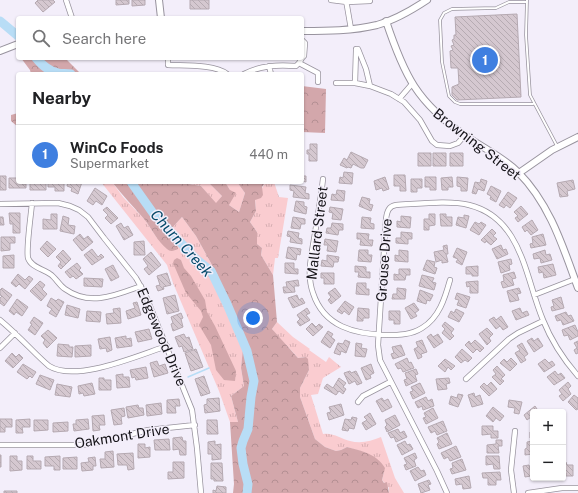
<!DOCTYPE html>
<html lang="en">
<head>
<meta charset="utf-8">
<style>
	body { margin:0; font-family:"Public Sans",sans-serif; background:#f2f2f2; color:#202124 }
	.controls { position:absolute; right:12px; bottom:12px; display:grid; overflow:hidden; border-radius:4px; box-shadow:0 1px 3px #0004 }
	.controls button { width:36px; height:36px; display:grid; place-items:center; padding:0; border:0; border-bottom:1px solid #e0e0e0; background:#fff; color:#202124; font:20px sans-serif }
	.you { position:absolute; left:253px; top:318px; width:14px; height:14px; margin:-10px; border:3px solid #fff; border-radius:50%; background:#1a73e8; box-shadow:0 0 0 6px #1a73e833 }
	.badge { display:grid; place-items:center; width:26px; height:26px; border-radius:50%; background:#0b8043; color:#fff; font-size:13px; font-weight:700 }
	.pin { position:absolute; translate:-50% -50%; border:2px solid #fff; box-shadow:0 1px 4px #0006 }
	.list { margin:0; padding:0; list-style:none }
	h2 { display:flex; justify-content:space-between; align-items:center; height:52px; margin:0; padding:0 16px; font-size:17px }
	h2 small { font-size:13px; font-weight:400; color:#757577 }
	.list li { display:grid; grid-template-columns:26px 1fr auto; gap:12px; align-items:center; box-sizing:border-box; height:60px; padding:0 16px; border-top:1px solid #e0e0e0 }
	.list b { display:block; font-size:15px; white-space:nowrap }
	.list p { margin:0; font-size:13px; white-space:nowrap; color:#757577 }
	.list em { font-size:13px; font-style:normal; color:#757577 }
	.icon { flex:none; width:22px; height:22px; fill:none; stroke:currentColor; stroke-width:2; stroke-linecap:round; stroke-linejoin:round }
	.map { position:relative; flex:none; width:578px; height:493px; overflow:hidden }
	.search { position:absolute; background:#fff; box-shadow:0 1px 3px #0004; left:16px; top:16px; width:288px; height:44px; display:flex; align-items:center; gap:10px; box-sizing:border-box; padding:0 14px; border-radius:4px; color:#757577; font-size:15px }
	.panel { position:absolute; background:#fff; box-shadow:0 1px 3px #0004; left:16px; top:72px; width:288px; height:112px; border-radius:4px }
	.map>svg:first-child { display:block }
	.grass { fill:url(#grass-tufts) }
	.forest { fill:url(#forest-crowns) }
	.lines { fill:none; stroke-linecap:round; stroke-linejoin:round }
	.stream { stroke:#b8ddf6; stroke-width:1.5 }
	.river { stroke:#b8ddf6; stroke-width:9 }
	.building { fill:url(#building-back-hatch); stroke:#b5a9b1 }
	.lane-casing { stroke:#98939e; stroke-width:3.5 }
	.street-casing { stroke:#98939e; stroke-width:6 }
	.secondary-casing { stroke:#98939e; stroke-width:8 }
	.lane { stroke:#fff; stroke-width:2 }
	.street { stroke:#fff; stroke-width:4.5 }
	.secondary { stroke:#fff; stroke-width:6 }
	.labels { text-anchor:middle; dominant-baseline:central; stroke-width:3; stroke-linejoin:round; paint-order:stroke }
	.street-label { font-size:14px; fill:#161419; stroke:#f3eefa }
	.water-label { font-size:15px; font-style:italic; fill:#05496a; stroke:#f3eefa }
</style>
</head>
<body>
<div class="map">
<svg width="578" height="493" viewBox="0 0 578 493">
	<defs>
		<pattern id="grass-tufts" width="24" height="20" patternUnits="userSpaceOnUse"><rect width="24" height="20" fill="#faccd0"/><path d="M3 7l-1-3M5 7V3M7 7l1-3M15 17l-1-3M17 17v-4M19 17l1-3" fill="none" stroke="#d6aeb2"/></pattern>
		<pattern id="forest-crowns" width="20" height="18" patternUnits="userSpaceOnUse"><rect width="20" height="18" fill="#d3a7ab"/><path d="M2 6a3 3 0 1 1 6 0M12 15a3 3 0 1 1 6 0" fill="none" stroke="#b48f93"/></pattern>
		<pattern id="building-back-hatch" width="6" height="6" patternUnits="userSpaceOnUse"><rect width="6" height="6" fill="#d5c8d0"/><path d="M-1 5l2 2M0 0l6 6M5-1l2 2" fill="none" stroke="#b6abb2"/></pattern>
	</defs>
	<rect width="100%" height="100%" fill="#f3eefa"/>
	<path class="grass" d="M101 182H112L123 197 145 220 157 238 172 228 182 217 196 236 217 274 244 339 241 368 244 386 231 396 238 422H230L219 391 173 283 167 265Z
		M182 182H208L222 196 216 204 201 186 183 183Z
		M225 182H237L245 193 239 212 229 205 230 190Z
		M266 182H274L279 197 288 198 278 258H275L273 275 261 255 262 248 257 244V232L250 222 256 211 255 199Z
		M277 322 293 337 310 349 309 350 326 362 329 357 341 367 323 378 318 394 311 395 323 434C332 432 342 439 350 441 361 444 371 441 381 437L395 478 404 493H389V488L382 480 384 472 366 453 347 447 341 450 336 451 325 447 315 439 300 397V388L309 370 306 357 298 358C290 348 280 340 272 329Z"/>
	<path class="forest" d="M21 58H65L81 74H31L30 70Z
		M302 86 326 89 325 133 302 132Z
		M18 113V127L11 121V115Z
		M112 182H182L183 183 201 186 216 203 222 196 208 182H225L230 190 236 193 229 205 239 212 245 193 237 182H266L262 187 263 195 261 198 255 200 256 211 250 222 257 232V244L262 248 261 255 273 275 277 322 272 329 298 358 306 357 308 359 309 370 300 388V397L315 439 325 447 336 451 341 450 347 447C362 451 377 454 385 468L382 480 384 483 387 482 389 493H233L234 484 230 422H238L231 396 244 386 241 368 244 338 217 274 196 236 182 217 172 228 178 249C174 251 170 252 167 249 157 241 152 229 144 219 134 207 122 195 112 182Z
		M177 258 181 260 184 268 191 276 205 300 207 312 215 326 236 371 235 381 224 380 216 370 211 345 199 325 203 317 201 311 186 293 173 263 174 260Z"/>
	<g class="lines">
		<path class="stream" d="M188 377 209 368"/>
		<path class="river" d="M0 21 18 36
			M36 58C42 65 48 71 58 73 62 74 66 73 71 74
			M131 182 153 213 196 259 211 271 227 304 247 351 254 381 251 397 248 429 243 441 241 448 243 464 248 484 247 493"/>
	</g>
	<path class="building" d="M38 0H53L55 2 43 12 35 3Z
		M116 0H129V4L116 5Z
		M132 0H145V5L132 6Z
		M190 0H209V9H190Z
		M517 14 521 97 457 100 452 95V87L459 84 458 68H451L450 51 453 50 451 46 454 45 452 40 454 39V35H456L455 17Z
		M310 144H317V161H309V154H307V150H310Z
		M351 152 368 160 364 168H361L353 164 351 168 348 167 347 168 340 165 344 158 347 160Z
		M418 153H431V166H418Z
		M433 153H446V166H433Z
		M450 153H463V166H450Z
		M302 170 303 176H306V182L302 181Z
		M344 172 353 173 352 184 339 183 340 177 343 178Z
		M394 175H405L406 191H400V186H394Z
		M0 176H6V190H0Z
		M385 177 389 189 383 191 382 188 376 190 374 181Z
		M425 177H436V190H430V187H425Z
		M452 177 453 187H448V190H442L441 178Z
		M457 177 468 178 467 191H461V187L457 186Z
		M9 178H18V182H22V184H26V188H9Z
		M411 179H422V188H417V192H411Z
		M481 179 487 181 484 191 478 189 476 194 472 193 475 182 480 183Z
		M573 180 575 189 567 191 568 196 560 197 557 183Z
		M30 182H46V190H30Z
		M48 182H64V191H55V187H48Z
		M68 182H82L78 194 71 191 72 188 67 186Z
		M290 185 306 187 305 193 309 194V199L293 197 294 191 290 190Z
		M491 186 501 191 496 202 490 199 491 196 487 194Z
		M95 188 107 196 102 205 96 201 93 205 87 201Z
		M337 190 345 191 344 201 331 200 332 194 336 195Z
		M508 192 517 198 510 208 506 205 504 208 499 205Z
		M362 197 370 199 369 204 373 205 371 211 359 206Z
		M296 201 304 202V206L307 207 306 214 294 211Z
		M521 206 528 214 518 222 515 218 518 216 514 212Z
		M107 207 118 218 111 224 105 218 108 215 103 210Z
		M330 207 343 209 341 220 332 219 333 213 329 212Z
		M9 213H20V233H13V224H10Z
		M51 214H57V229H43V219L51 220Z
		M429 214H435V225L429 226V230H424V219H429Z
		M440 214H446V217H452V226H441Z
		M464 215 469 216 466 228 456 225 458 217 464 218Z
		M63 216 69 218 68 225 75 226 74 234 60 231Z
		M401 216 411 217 410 228 397 227V221L401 222Z
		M0 217H3L4 225H0Z
		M293 217 305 219V224H301L300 229 291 228Z
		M362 217 371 218 370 223 374 224V229L361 228Z
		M532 220 538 230 531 235 527 230 525 232 522 227Z
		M475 222 479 224 481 222 486 225 479 235 470 230Z
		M121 223 124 228 128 226 133 235 124 240 116 226Z
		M332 223 343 224V230H339L338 235 326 233 327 228H331Z
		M492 229 496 233 493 236 497 239 491 245 486 241 485 243 481 240Z
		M288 231 299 233 298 238 302 239V244L290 242 291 237 287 236Z
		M401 232 412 233V239H408V244L396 243V238H401Z
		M357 233 369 234 368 240H373L372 246 360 245 361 239H357Z
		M80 234 84 239 88 236 93 242 82 251 73 240Z
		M543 234 546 245 531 248 530 244 533 243 532 237Z
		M1 237H15V243H10V250L1 251Z
		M325 239 338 241 336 252 327 251 328 245H324Z
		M47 241 56 249 48 257 40 249Z
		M144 241 145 255H134V242Z
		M447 245 448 254H446L448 262 442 263V260L436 262 434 252 444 250 443 246Z
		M501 245 503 250 506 249 508 254 497 259 492 249Z
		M288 247 301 249 300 255 297 254 296 260 286 258Z
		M457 248 467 252 462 265 456 262 458 259 453 257Z
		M92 249 98 257 101 254 104 257 92 265 84 255Z
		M63 250 71 259 61 269 58 266 61 262 56 257Z
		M359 250H368V255H372L371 262 358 261Z
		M399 250 408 251V262L395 261V255L399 256Z
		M545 250 546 255 550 254 552 260 541 263 540 258 534 259 533 254Z
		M151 252 161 265 149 275 144 269 148 266 143 259Z
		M14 255V268H3V256Z
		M327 255 339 257 338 262H334L333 267 321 266 322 260 327 261Z
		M511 259 512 264 509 265 510 270 501 273 498 262Z
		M427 260 435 262 434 267 437 268 435 274 423 270Z
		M77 263 81 268 79 270 83 274 76 279 73 276 70 278 65 272Z
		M285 263H294V269H298V274L285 273Z
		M553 264 556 275 544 278 543 272 539 273 538 267Z
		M113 265 119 277 111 281 105 269Z
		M355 266 366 267V272H370V278L358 277 359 272H355Z
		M478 266V276H472V274H466V267Z
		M399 269H410V275H406L405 280H394V274L399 275Z
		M514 272 516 278 512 279 514 285 503 288 501 282 504 281 503 275Z
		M167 273 171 285 163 287 164 289 158 291 156 286 160 285 157 276Z
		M321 273H334V284H324V278H321Z
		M18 274 25 280 29 276 33 279 25 289 19 284 16 287 11 283Z
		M422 275 434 278 432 282 436 283 434 290 419 286Z
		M84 278 103 279 102 287 84 286Z
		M298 280 299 286H294L295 292 284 293 283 287H287L286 282Z
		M40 281 45 285 42 289 47 294 41 301 30 291Z
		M478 281V293H470V286L467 287 466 282Z
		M357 283H366V289H369V295L356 294Z
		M2 288 12 295 4 306 0 303V298L2 296 0 295V290Z
		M335 288 341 296 331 304 328 300 331 297 328 293Z
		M397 288 406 289 405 299H392L393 294H397Z
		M519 288 521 293 517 294 519 300 510 302 507 291Z
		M420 290 433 295 430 301 427 300 426 304 417 301Z
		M457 293 470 297 466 308 457 305 459 300 455 299Z
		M175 295 179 311 167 314 163 298Z
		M297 295 299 300 302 298 305 303 293 308 288 298Z
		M561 297 564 308 552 311 551 307 554 306 552 300Z
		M51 298 56 301 58 299 64 302 56 317 49 313 52 309 47 306Z
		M17 299 28 307 22 316 16 312 14 315 9 311Z
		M345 301 354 307 349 315 344 311 342 314 337 311Z
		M137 302 141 315 128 319 126 311 135 308 133 303Z
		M414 303 419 310 415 313 417 316 411 319 405 308Z
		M67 305 80 309 78 318 65 315Z
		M120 308 121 323 107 324 106 314 114 313 113 309Z
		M307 308 310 313 306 315 310 320 300 326 297 322 300 319 297 315Z
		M358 308 369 309V318H363V321H357Z
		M520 308 522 313 527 311 529 315 516 320 512 311Z
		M456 309 464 313 459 322 448 317 451 311 454 313Z
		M87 311 101 312 100 322 86 321Z
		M389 311H400V324H394V320H389Z
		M566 312 568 316 571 315 574 321 563 325 561 320 557 321 555 316Z
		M181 313 183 318 181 319 183 327 173 331 171 324 173 323 171 317Z
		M501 316 508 327 503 330 500 326 496 329 489 320 494 317 496 320Z
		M34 317 43 323 35 335 28 330 32 324 30 323Z
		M445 322 454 329 451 333 454 336 450 340 442 333 445 329 442 326Z
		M312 323 316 327 319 324 323 327 313 336 306 329Z
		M575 325 578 332V336L570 340 568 335 564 336 562 330Z
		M487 328 493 334 489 338 491 341 487 345 479 334Z
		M149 329 152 339 138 342 135 332Z
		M48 330 57 338 47 348 43 343 45 340 41 336Z
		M328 331 333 334 331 337 335 340 330 348 321 342Z
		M184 334 186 338 189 337 193 349 184 352 182 346 179 347 175 337Z
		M431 334 433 337 438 334 443 342 434 348 427 337Z
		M126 336V339L131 338 132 346 117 348 115 338Z
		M110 337 112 350 107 352 106 348 100 349 98 339Z
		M532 338 534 341 538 338 543 346 534 352 527 341Z
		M345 340 350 342 346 353 341 351 340 355 334 353 338 343 343 344Z
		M422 340 427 352 421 354 422 357 418 359 414 349 418 347 416 342Z
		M475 340 484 348 480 352 477 349 473 353 465 345 469 341 471 344Z
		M578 341V353L576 354 574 350 577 348 574 343Z
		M356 343 362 344 361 348 367 349 365 357 355 356Z
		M522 343 528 354 524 357 526 360 521 363 515 353 520 350 517 346Z
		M58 344 69 345V347H73L72 357 57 356Z
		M91 345V356L75 357V346Z
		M401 345 405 355 393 359 391 354 394 353 392 347Z
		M196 349 203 367 191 371 185 353Z
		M462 349 472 358 468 362 465 360 461 363 455 357Z
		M12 353 16 357 19 354 23 358 13 368 5 361Z
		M407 358 409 363 411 362 414 368 403 372 401 368 398 369 395 364Z
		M511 358 517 364 510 371 500 363 504 359 507 362Z
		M445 359 455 366 451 370 448 367 445 372 438 366Z
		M545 359 549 363 552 361 555 365 544 372 538 364Z
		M157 361 159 366 165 364 168 373 154 377 150 363Z
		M23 364 36 372 32 378 30 376 27 379 17 372Z
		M371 364 374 373 370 375 371 378 366 380 361 368Z
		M497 366 505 375 501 379 504 381 500 385 492 377 496 374 493 370Z
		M146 367 148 378 136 380 135 377 132 378 130 370Z
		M416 369 418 374 415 375 417 381 406 386 404 380 407 379 405 373Z
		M350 371 351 373 356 371 362 383 357 385 355 381 349 384 344 373Z
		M555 371 558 375 561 373 565 378 554 385 547 377Z
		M123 374V377H129L130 387 117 388 116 375Z
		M40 375 54 380 50 390 36 384Z
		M204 376 210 393 201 396 195 379Z
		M99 378H104V380H111V390H99Z
		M339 378 346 383 343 387 346 389 343 394 339 391 336 395 324 388 327 384 333 388Z
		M449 378 450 383 446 384 447 389 438 390 436 379Z
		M491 382 497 389 489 396 480 387 484 383 487 386Z
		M568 382 571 386 568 389 571 394 563 401 559 396 562 394 559 390Z
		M92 383 95 394 84 396 83 393 79 394 78 386Z
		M420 383 425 393 413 399 410 392 413 391 411 387Z
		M57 384 72 387 70 397 55 395Z
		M474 393 475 397 480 395 483 404 472 407 468 395Z
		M458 394 463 395 458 407 449 404 451 396 457 398Z
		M574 395 578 398V409L576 410 568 402Z
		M426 397 428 401 432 399 434 406 423 410 422 406 418 408 415 402Z
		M219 398 220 411 205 413 204 405 207 404V399Z
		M382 398 384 401 388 399 392 407 382 412 376 401Z
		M179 399 180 406H175L176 413H167V400Z
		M509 400 522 402 519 414 514 413 515 408 508 407Z
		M161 403 162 414 147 416 146 405Z
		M341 404 344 415 329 420 327 413 331 412 329 407Z
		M138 405 139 408H143L144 415 128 418 126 407Z
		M535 406 539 412H533V420L531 417 527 420 524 415Z
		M493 407 504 416 500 421 496 418 493 422 486 416Z
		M124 408 125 416 121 417 122 424 114 425 111 410Z
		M433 408 438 418 426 424 423 418 426 417 424 413Z
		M370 413 376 424 366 430 362 423 367 420 364 417Z
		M104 415 105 425H99L100 430 93 431 92 416Z
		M395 415 400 425 387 432 385 427 387 425 385 420Z
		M352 417 357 418 354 429 349 428 348 431 342 430 345 419 351 420Z
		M0 419H12V427H5V432H0Z
		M30 419V427H22L23 433H16V420Z
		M88 419 89 429 74 431 73 424H76V420Z
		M34 420H48V430L34 431Z
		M207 420H217L218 434H207Z
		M443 421 447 431 437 435 435 431 431 433 428 427Z
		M68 422V431L53 432V423Z
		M482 426H493V431H498V438H491V434L482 435Z
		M531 426H533V438H530V432H532Z
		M398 429 400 433 404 431 407 437 396 442 394 437 391 438 388 433Z
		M447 433 452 444 439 449 437 444 439 442 437 438Z
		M182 437 183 441H186V455H180L179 449 173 450V438Z
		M169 439 170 450H155L154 440Z
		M496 440H502V446H498L499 453H487V445L496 444Z
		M215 441V445L221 444V459L212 460V454H208V442Z
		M405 441 407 445 410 444 413 449 402 455 397 445Z
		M533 441V454L525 455V449L527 448V442Z
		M138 444H145V448L150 447V457L138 458Z
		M456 446 461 457 450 461 448 457 444 459 441 453Z
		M113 451 114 467 101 468 100 459H105V452Z
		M133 453 134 469 128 470 127 465H118L117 454Z
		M415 453 417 458 414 460 416 466 406 470 404 465 407 464 404 458Z
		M0 455H1V467H0Z
		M10 456H17V461H22V470L10 471Z
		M27 456H33V461H41V469H27Z
		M60 456V470H54V466H45V457Z
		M486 456H499L500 469H494L493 464 486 465Z
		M77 457V469H63V458Z
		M95 457 96 466H93V470L82 471 81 463 89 462 88 458Z
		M462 459 466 470 452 474 450 469 453 468 452 463Z
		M173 462H184V478L168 479V472H173Z
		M563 462H566L567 465H573V476H566V473H563Z
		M211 463H222L223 481H214V479H211Z
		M529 465 530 469 533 468V478H537V479L531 480V476L525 477 523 466Z
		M418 467 421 471 424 470 426 475 415 481 410 471Z
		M500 472 501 480H496V485H488V478H483L482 473Z
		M469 476 471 488 463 489 462 484 456 485 455 479Z
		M429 480 431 484 428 485 430 490 421 493 418 484Z
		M217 486 226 487V493H213V490L216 491Z
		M4 491H17V493H4Z"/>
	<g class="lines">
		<defs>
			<path id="lane" d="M527 0 526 35 530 95 557 146
				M527 2H509L496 8 452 9 444 13 440 20 442 62 449 96 455 102 460 104H533"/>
			<path id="street" d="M66 0 72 18
				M331 0 347 2 370 1
				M346 0 351 29
				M302 40 305 43 304 56 302 58
				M168 58V65C184 66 214 64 227 74
				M299 63 318 73V82
				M269 66 271 74
				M244 74C261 65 278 65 296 66L299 63 302 58
				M336 83H355L370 86
				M355 83 356 51V49H358L366 69 370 86 391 94 404 102 420 120 432 141 437 145 450 146 458 143 465 135
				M399 99 412 84
				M323 179C321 197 318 215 315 233 312 253 306 274 313 293 324 327 355 334 386 335 399 335 411 335 422 328 439 318 445 298 450 280
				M32 203C31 215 26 248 28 258 31 267 43 269 50 274 56 278 59 285 65 289 90 307 116 295 141 286
				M0 204 58 203 70 206 79 210 88 217 104 238 136 278 145 294 192 410 197 448 201 493
				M534 295 575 279
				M0 320C11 329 21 339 31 349 37 355 43 361 49 366 76 383 139 355 167 346
				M0 348 15 333
				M466 379 509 339 518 333 543 321
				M358 402 363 396 390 382
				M0 445H82L104 441 148 430 195 425
				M447 493 437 471 380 360 378 345 386 219C387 211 389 206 396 205 417 204 450 200 469 205 522 218 525 277 543 320 551 340 564 360 578 376
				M514 493 511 470 515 431
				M528 493 562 488H578"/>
			<path id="secondary" d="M159 0 161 18
				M386 21C404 75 417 103 466 136 483 148 503 157 518 172 550 204 563 247 578 288
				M302 31C327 31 352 31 377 25 395 20 412 10 427 0
				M0 51 18 44
				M519 173 552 150 578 137"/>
		</defs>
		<use href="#lane" class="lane-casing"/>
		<use href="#street" class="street-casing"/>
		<use href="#secondary" class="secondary-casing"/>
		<use href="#lane" class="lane"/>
		<use href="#street" class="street"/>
		<use href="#secondary" class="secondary"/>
	</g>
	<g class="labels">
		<g class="street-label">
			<text transform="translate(477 144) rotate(38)">Browning Street</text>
			<text transform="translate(317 233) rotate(-83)">Mallard Street</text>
			<text transform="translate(384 260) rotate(-86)">Grouse Drive</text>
			<text transform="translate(162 337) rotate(67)">Edgewood Drive</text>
			<text transform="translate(122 436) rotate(-9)">Oakmont Drive</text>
		</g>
		<g class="water-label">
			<text transform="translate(182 243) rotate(48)">Churn Creek</text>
		</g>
	</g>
</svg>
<div class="controls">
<button>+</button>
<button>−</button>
</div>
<div class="you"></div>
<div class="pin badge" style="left:485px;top:60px;background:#3f7fe0">1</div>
<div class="search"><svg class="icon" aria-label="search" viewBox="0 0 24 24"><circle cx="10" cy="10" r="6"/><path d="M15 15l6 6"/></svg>Search here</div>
<section class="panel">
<h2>Nearby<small></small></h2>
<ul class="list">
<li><span class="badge" style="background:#3f7fe0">1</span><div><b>WinCo Foods</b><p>Supermarket</p></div><em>440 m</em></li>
</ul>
</section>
</div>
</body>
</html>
